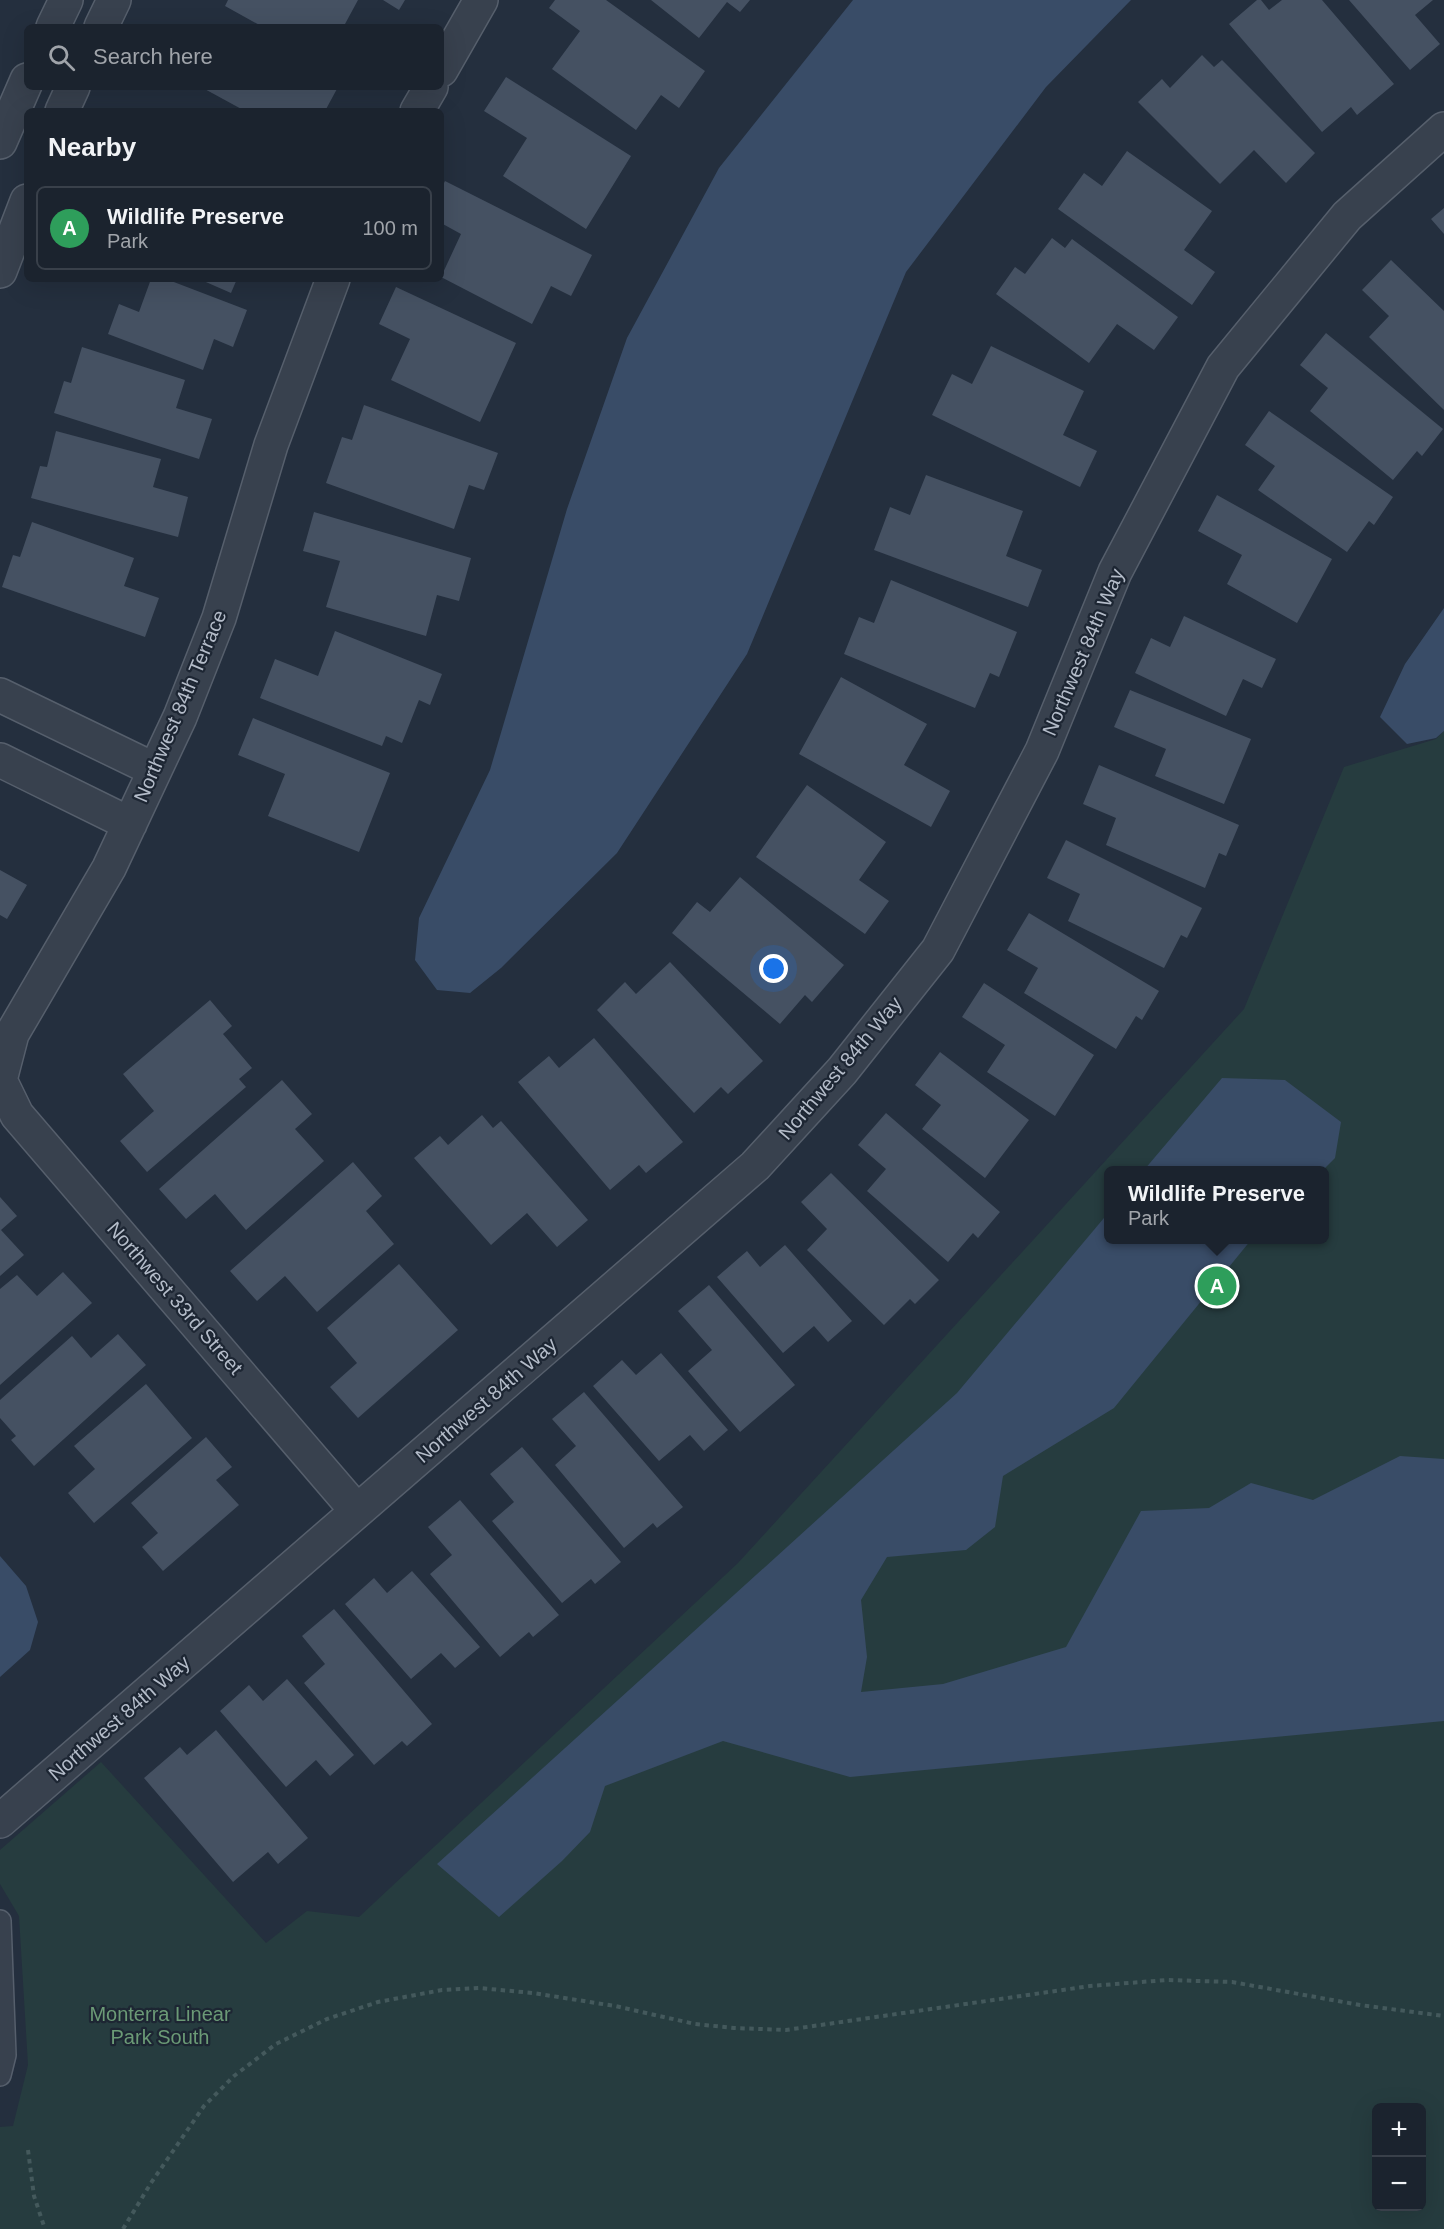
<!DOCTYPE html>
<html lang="en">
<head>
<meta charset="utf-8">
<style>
	body { margin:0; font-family:Helvetica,sans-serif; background:#242b36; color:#f1f3f6 }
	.controls { position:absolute; right:18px; bottom:18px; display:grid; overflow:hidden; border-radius:9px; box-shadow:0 6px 24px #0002 }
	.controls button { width:54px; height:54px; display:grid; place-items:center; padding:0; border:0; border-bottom:2px solid #39404a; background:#1b232e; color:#f1f3f6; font:30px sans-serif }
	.you { position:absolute; left:774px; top:969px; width:21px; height:21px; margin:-15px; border:4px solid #fff; border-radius:50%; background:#1a73e8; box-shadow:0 0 0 9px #1a73e833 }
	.badge { display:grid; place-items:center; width:39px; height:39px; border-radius:50%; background:#0b8043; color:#fff; font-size:20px; font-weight:700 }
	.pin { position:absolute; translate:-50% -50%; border:3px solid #fff; box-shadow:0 2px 6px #0006 }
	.popup { position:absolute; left:1104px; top:1166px; width:225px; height:78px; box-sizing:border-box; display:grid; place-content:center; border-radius:9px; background:#1b232e; filter:drop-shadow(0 2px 4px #0005); font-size:20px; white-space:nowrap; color:#a0a4aa }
	.popup b { font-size:22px; color:#f1f3f6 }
	.popup::after { content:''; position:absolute; left:50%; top:100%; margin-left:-12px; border:12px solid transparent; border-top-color:#1b232e }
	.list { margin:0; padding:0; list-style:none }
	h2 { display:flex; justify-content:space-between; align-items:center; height:78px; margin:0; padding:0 24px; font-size:26px }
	h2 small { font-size:20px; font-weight:400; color:#a0a4aa }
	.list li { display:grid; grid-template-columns:39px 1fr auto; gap:18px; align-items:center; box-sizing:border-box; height:84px; margin:0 12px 12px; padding:0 12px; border:2px solid #39404a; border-radius:9px }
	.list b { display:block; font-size:22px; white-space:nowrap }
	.list p { margin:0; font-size:20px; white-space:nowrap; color:#a0a4aa }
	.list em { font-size:20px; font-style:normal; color:#a0a4aa }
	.icon { flex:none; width:33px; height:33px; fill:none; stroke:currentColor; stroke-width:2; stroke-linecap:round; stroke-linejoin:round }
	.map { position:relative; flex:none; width:1444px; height:2229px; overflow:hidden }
	.search { position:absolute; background:#1b232e; box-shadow:0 6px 24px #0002; left:24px; top:24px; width:420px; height:66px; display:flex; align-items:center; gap:15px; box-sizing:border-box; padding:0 21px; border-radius:9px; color:#a0a4aa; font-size:22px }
	.panel { position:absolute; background:#1b232e; box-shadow:0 6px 24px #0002; left:24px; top:108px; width:420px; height:174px; border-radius:9px }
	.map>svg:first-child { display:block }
	.green { fill:#263c3f; fill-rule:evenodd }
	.water { fill:#394c67 }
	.building { fill:#455162 }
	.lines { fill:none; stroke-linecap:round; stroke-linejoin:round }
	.lane-casing { stroke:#565f6c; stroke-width:24 }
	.street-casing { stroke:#565f6c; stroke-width:36 }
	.path { stroke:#44595c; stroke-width:4; stroke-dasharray:4.5 4.5; stroke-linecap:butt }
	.lane { stroke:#38414e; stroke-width:21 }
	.street { stroke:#38414e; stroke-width:33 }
	.labels { text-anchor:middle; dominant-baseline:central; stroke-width:4.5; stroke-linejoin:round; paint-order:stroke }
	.street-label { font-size:20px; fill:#b4bcc9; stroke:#1d2633 }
	.park-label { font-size:20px; fill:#6b9a76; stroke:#1d2633 }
</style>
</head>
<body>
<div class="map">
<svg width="1444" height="2229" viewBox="0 0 1444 2229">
	<rect width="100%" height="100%" fill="#242f3e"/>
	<path class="green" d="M1444 731V2229H0V2127L13 2126 28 2065 19 1916 0 1884V1850L101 1762 266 1943 307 1911 359 1917 738 1563 1244 1009 1344 767 1436 739ZM1109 1170H1325V1240H1109ZM1376 2108H1422V2206H1376Z"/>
	<path class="water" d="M853 0H1131L1046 87 906 272 747 654 617 853 501 968 470 993 437 990 415 960 419 918 490 770 567 509 627 338 719 168Z
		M1444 608V731L1436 738 1407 744 1380 717 1405 664Z
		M1222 1078 1285 1080 1341 1122 1335 1158 1323 1170H1144Z
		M1109 1212V1240H1251L1114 1408 1003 1476 995 1527 966 1550 887 1557 861 1600 867 1657 861 1692 943 1684 1066 1647 1141 1511 1209 1508 1251 1483 1313 1500 1400 1456 1444 1459V1721L850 1777 723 1741 605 1786 590 1832 562 1861 499 1917 437 1864 957 1393Z
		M0 1556 26 1586 38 1622 30 1650 0 1677Z"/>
	<path class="building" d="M228 0H358L345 24 352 27H263L225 6Z
		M383 0H405L399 10Z
		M555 0H606L705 71 679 108 661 95 636 130 552 69 580 31 549 8Z
		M651 0H750L740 12 727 2 699 38Z
		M1257 0H1261L1269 10 1282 0H1322L1394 84 1357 115 1351 107 1322 132 1229 24Z
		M1349 0H1433L1415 15 1440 44 1410 70Z
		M1202 55 1214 67 1222 60 1315 153 1286 183 1254 150 1220 184 1138 102 1162 79 1170 88Z
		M506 77 631 156 586 229 503 176 527 138 484 111Z
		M201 87H338L325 111H245Z
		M1127 151 1212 211 1184 250 1215 272 1192 305 1058 209 1084 173 1102 186Z
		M445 181 592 255 571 296 551 286 532 324 441 277 461 234 441 223V189Z
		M1444 208V234L1431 219Z
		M1052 238 1065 248 1072 239 1178 317 1154 350 1117 324 1089 363 996 294 1015 267 1025 274Z
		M1391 260 1444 311V410L1369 337 1389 316 1362 290Z
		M151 279H166L247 310 233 347 214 339 203 370 108 334 119 304 139 312Z
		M199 279H237L231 293Z
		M396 287 516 343 480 422 391 380 410 339 379 324Z
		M1326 333 1443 429 1422 456 1417 451 1393 480 1310 411 1328 388 1300 365Z
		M991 346 1084 391 1063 435 1097 451 1080 487 932 415 952 374 972 384Z
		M82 347 185 380 176 408 212 419 199 459 54 413 64 381 71 383Z
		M364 405 498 453 484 490 469 485 454 529 326 483 342 437 352 440Z
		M1269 411 1393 497 1374 525 1369 521 1347 552 1258 490 1275 466 1245 445Z
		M56 431 161 459 153 487 188 497 178 537 31 498 40 466 47 467Z
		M926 475 1023 511 1006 556 1042 570 1028 607 874 550 890 507 910 515Z
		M1217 495 1332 559 1297 623 1227 584 1242 555 1198 531Z
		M314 512 471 558 459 601 437 595 426 636 326 607 340 561 303 551Z
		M32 522 134 558 124 586 159 598 145 637 2 587 13 555 20 557Z
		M891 580 1017 632 999 677 990 673 975 708 844 654 859 617 874 623Z
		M1184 616 1276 659 1262 688 1243 679 1226 716 1135 673 1151 638 1170 647Z
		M335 631 442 674 430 705 419 700 402 743 386 736 382 746 260 698 275 659 318 676Z
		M841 677 927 724 904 765 950 791 931 827 799 754Z
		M1130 690 1251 739 1224 804 1155 776 1166 749 1114 727Z
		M253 718 390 773 359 852 268 816 285 774 238 755Z
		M1099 765 1239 825 1226 856 1219 853 1205 888 1106 845 1116 818 1083 804Z
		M807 785 886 842 859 880 889 901 865 934 756 857Z
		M1066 840 1202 908 1187 938 1181 935 1164 968 1068 921 1080 894 1047 878Z
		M0 870 27 885 7 919 0 915Z
		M740 877 844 965 812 1002 805 995 780 1024 672 933 697 902 710 912Z
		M1029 913 1159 991 1142 1020 1136 1016 1116 1049 1024 993 1038 968 1007 950Z
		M670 962 763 1061 728 1094 721 1087 694 1113 597 1010 625 982 636 994Z
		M984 983 1094 1055 1055 1116 987 1072 1005 1045 962 1017Z
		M210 1000 232 1026 223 1034 252 1068 239 1079 246 1087 147 1172 120 1141 154 1111 123 1074Z
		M594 1038 683 1142 646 1173 639 1165 610 1190 518 1082 549 1056 559 1068Z
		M940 1052 1029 1120 985 1178 922 1129 941 1105 915 1085Z
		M282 1080 312 1114 295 1129 324 1161 246 1230 215 1194 186 1219 159 1189Z
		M886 1113 1000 1212 978 1238 973 1233 948 1262 867 1191 886 1169 858 1145Z
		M482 1115 493 1128 501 1121 588 1220 557 1247 527 1213 491 1245 414 1158 440 1136 448 1145Z
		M353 1162 382 1196 366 1211 394 1244 317 1312 285 1276 257 1301 230 1271Z
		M831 1173 939 1280 915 1304 910 1299 884 1325 807 1250 827 1229 801 1202Z
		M0 1197 17 1216 1 1230 24 1255 0 1276Z
		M785 1245 852 1321 828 1342 814 1326 783 1353 717 1277 747 1251 760 1267Z
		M399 1264 458 1330 358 1418 330 1387 357 1363 327 1328Z
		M63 1272 92 1303 0 1385V1289L17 1275 37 1296Z
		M709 1285 795 1385 740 1432 688 1371 712 1350 678 1311Z
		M118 1334 146 1365 34 1466 11 1440 16 1436 0 1418V1400L72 1336 91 1358Z
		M661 1353 728 1430 704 1451 690 1435 659 1461 593 1386 622 1360 636 1375Z
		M146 1384 192 1438 94 1523 68 1493 95 1469 74 1446Z
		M584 1392 683 1507 657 1528 653 1523 624 1548 555 1465 576 1446 552 1419Z
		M206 1437 232 1467 216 1480 239 1505 163 1571 142 1547 158 1533 131 1503Z
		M522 1447 621 1562 595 1584 591 1579 562 1603 492 1521 514 1502 490 1474Z
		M460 1500 559 1615 533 1637 529 1632 500 1657 430 1574 452 1555 428 1527Z
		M412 1571 480 1647 455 1668 441 1653 411 1679 345 1604 374 1578 387 1593Z
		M334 1609 432 1724 407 1746 402 1741 374 1765 304 1683 325 1664 302 1636Z
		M287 1679 354 1755 330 1776 316 1760 286 1787 220 1711 249 1685 263 1701Z
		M216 1730 308 1838 278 1864 268 1852 233 1882 144 1778 180 1747 187 1755Z"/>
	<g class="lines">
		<defs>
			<path id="lane" d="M0 1921 5 2055 0 2075"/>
			<path id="street" d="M53 27 66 0
				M101 27 114 0
				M441 70 481 0
				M62 111 73 87
				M417 111 431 87
				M0 142 27 80
				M0 271 27 201
				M333 279 271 445 219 618 180 717 109 868 12 1034 0 1080 17 1115 357 1511
				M0 695 155 770
				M0 760 130 824
				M0 1821 755 1166 842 1071 938 950 1042 751 1115 572 1223 367 1347 216 1444 129"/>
		</defs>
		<use href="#lane" class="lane-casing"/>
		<use href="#street" class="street-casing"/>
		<path class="path" d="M28 2150 34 2196 45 2229
			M123 2229 151 2183 204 2106 234 2076 276 2044 327 2019 378 2002 442 1990 479 1988 533 1993 615 2006 695 2024 734 2028 786 2030 1090 1986 1167 1980 1232 1982 1360 2005 1444 2016"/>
		<use href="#lane" class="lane"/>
		<use href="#street" class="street"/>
	</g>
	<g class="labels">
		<g class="street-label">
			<text transform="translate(1083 652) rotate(-67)">Northwest 84th Way</text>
			<text transform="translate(180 706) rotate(-67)">Northwest 84th Terrace</text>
			<text transform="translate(840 1068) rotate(-50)">Northwest 84th Way</text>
			<text transform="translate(175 1298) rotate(49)">Northwest 33rd Street</text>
			<text transform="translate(486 1400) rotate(-41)">Northwest 84th Way</text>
			<text transform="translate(119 1718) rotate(-41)">Northwest 84th Way</text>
		</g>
		<g class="park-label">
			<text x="160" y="2014">Monterra Linear<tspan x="160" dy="23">Park South</tspan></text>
		</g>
	</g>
</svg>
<div class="controls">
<button>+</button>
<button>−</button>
</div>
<div class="you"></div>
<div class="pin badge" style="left:1217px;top:1286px;background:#2e9e5b">A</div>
<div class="popup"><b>Wildlife Preserve</b>Park</div>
<div class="search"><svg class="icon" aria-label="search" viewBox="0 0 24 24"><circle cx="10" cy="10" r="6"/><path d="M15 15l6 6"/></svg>Search here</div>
<section class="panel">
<h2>Nearby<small></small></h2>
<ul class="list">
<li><span class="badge" style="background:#2e9e5b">A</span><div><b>Wildlife Preserve</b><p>Park</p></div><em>100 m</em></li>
</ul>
</section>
</div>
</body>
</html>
